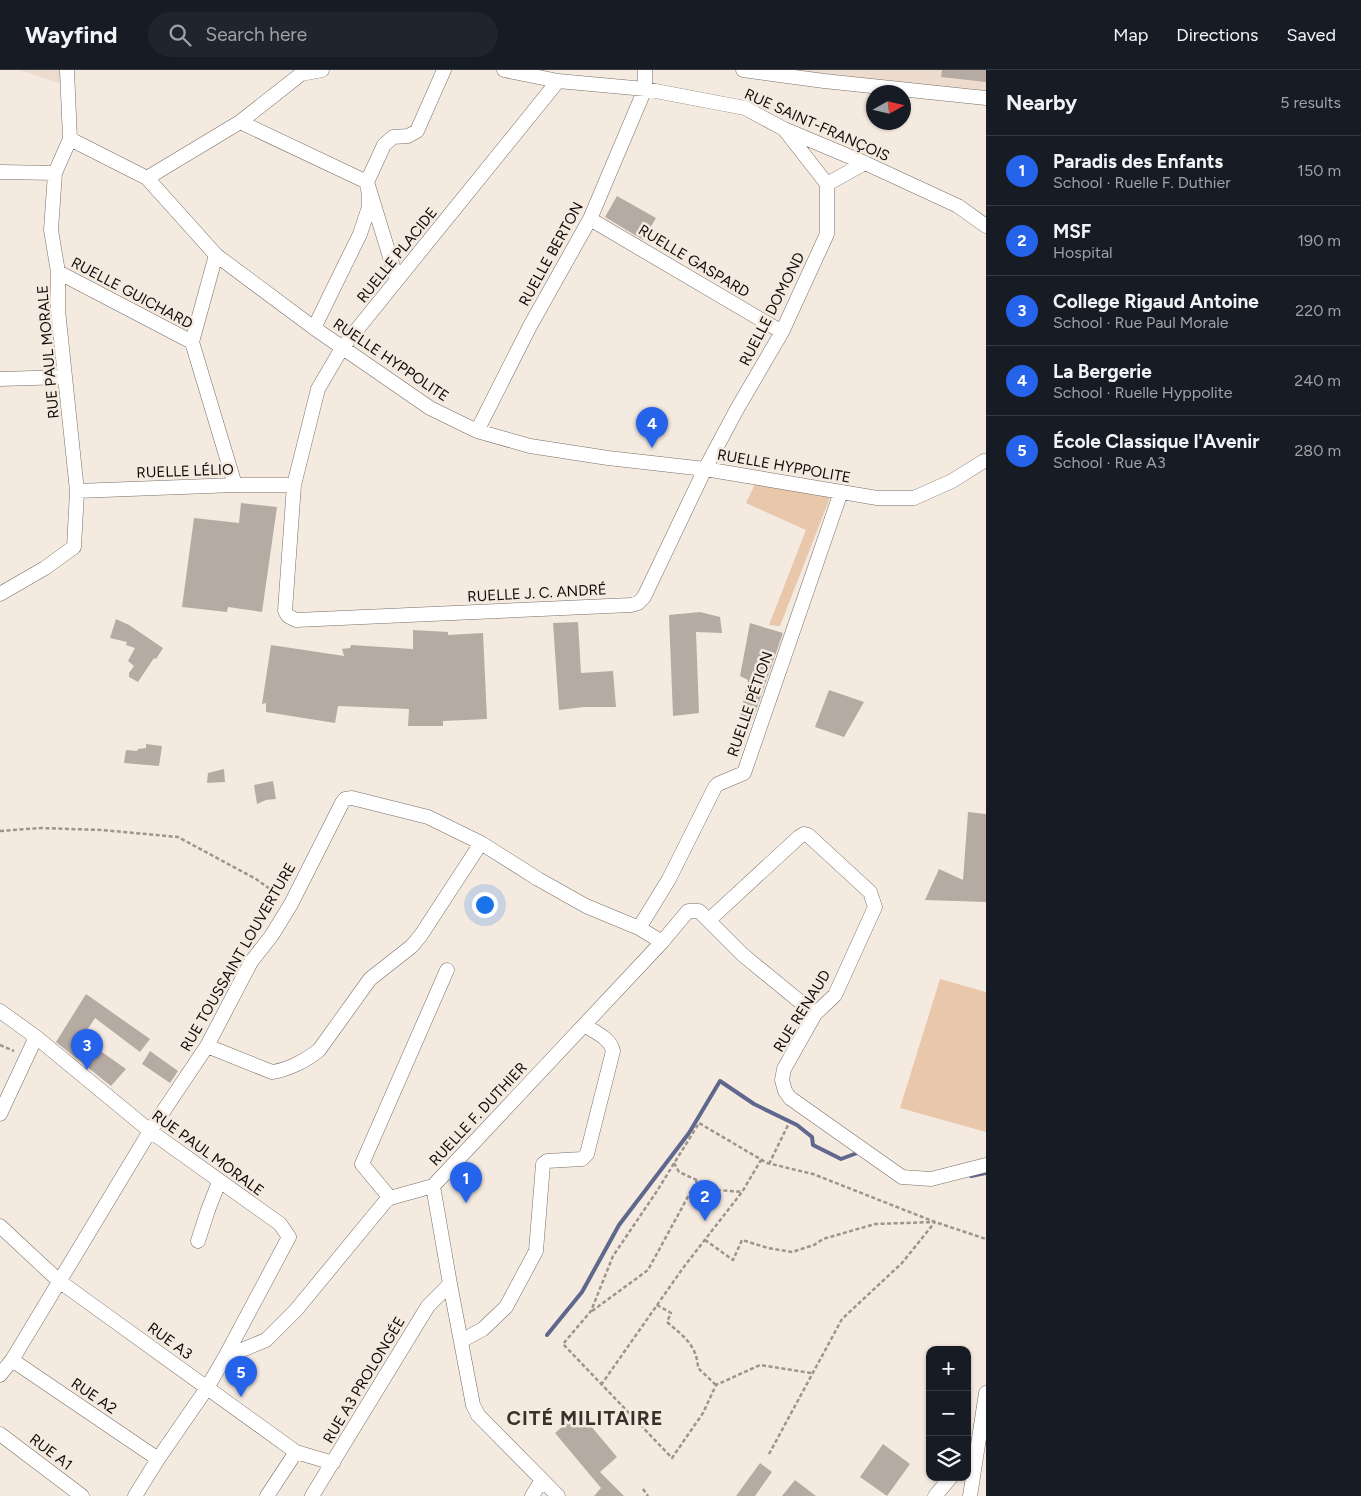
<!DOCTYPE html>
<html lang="en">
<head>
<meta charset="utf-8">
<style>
	body { margin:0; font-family:Figtree,sans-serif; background:#20242c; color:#f1f3f6 }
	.controls { position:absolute; right:15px; bottom:15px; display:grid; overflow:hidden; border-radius:10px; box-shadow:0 1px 4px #0004 }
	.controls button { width:45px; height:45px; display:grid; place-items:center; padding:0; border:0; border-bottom:1px solid #363941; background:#171b24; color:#f1f3f6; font:25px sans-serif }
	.compass { position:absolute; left:866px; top:15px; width:45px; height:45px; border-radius:50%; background:#171b24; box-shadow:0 1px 4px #0004; rotate:82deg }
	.you { position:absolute; left:484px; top:834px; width:18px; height:18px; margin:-12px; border:4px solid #fff; border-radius:50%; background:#1a73e8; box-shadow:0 0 0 8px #1a73e833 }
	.badge { display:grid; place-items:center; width:32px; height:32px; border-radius:50%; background:#2563eb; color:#fff; font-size:16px; font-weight:700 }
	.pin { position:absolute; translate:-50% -41px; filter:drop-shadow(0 1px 2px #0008) }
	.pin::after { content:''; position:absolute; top:26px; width:18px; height:15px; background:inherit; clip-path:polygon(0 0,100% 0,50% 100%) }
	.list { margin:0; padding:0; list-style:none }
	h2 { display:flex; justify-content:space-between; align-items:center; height:65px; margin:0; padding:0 20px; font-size:21px }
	h2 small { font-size:16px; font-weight:400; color:#9ea1a6 }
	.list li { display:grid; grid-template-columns:32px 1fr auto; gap:15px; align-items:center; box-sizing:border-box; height:70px; padding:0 20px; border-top:1px solid #363941 }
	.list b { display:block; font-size:19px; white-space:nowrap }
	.list p { margin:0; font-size:16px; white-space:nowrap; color:#9ea1a6 }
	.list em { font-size:16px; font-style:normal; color:#9ea1a6 }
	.icon { flex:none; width:28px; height:28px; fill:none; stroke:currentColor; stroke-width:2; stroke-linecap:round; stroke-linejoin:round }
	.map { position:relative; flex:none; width:986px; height:1426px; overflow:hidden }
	header { display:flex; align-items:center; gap:30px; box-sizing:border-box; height:70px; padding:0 25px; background:#171b24; border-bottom:1px solid #363941 }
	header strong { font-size:24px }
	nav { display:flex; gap:28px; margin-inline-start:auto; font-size:18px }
	.search { width:350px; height:45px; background:#20242c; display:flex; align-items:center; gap:12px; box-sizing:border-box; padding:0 18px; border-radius:28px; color:#9ea1a6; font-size:19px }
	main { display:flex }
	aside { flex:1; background:#171b24 }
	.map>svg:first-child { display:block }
	.built { fill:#eddcce }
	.green { fill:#e8c7ab }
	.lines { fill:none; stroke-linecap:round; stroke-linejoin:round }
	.stream { stroke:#60678d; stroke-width:4 }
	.building { fill:#b6aba2 }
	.minor-casing { stroke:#786e66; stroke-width:15 }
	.path { stroke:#9c948d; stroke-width:2.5; stroke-dasharray:4 2.5; stroke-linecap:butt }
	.minor { stroke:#fff; stroke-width:14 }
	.labels { text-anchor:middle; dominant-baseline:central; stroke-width:5; stroke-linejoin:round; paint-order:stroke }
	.street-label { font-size:15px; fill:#0f0b08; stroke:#f5eae0 }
	.district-label { font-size:20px; font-weight:bold; letter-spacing:1px; fill:#3a312a; stroke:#f5eae0 }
</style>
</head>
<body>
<header>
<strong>Wayfind</strong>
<div class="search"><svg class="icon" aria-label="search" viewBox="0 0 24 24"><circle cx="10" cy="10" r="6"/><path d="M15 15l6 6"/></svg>Search here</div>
<nav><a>Map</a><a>Directions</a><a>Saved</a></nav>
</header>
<main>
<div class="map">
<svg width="986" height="1426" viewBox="0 0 986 1426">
	<rect width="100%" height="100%" fill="#f5eae0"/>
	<path class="built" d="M20 0H71L70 17Z
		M742 0H986V30Z"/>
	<path class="green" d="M756 412 831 425 780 556 769 555 806 460 746 433Z
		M940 909 986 922V1062L900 1038Z"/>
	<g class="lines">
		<path class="stream" d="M971 1106 986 1103
			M547 1265 582 1222 619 1155 689 1063 720 1011 754 1034 797 1055 812 1067 813 1075 841 1089 857 1083H859"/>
	</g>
	<path class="building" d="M942 0H986V12L941 7Z
		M617 126 656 148 643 170 605 147Z
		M241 433 277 437 262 542 228 537 227 542 182 537 194 448 239 453Z
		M700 542 720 547 722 563 696 562 699 643 673 646 669 545Z
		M116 549 129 555 163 578 156 589 154 588 138 612 129 607V603L134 596 128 591 135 578 126 575 127 572 110 568Z
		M578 552 581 603 613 601 616 637H584L559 640 553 553Z
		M750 553 783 563 753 649 740 646 748 610 740 606Z
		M413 560 448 562V565L483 563 487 649 443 651V656H408L409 639 338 636 335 653 266 642V633L262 634 271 575 344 586 342 579 350 578 351 575 413 579Z
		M829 620 864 632 844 667 815 657Z
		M146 674 162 676 159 696 124 693 126 680 137 681 138 679 146 678Z
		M224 699 225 712 207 713 208 703Z
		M273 711 276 729 266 730 257 734 254 715Z
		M968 742 986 744V832L925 830 939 799 963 810Z
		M86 924 150 969 140 982 95 948 82 968 126 999 111 1016 56 972Z
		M150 981 178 1001 170 1013 142 994Z
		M579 1342 617 1387 600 1402 624 1426H594L601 1418 555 1363Z
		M883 1374 910 1394 887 1426 860 1407Z
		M760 1393 772 1402 755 1426H736Z
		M795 1410 816 1426H782Z"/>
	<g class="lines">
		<defs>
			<path id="minor" d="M504 0 558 11 645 19 745 38 784 59 865 93 958 136 986 156
				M743 0 824 11 986 28
				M558 11 342 278 318 319 294 415 285 541 288 546 296 550 631 535 638 533 644 527 705 399 737 339 782 262 827 164V114L784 59
				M240 52 367 112 397 210
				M70 69 147 108 216 185 314 258 430 338 477 361 530 376 608 388 705 399 877 428H914L952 411 984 391
				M0 102 55 103
				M147 108 240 52 301 4 322 0
				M827 114 865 93
				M590 149 782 262
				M216 185 192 272 235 415
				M58 202 192 272
				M314 258 360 164 369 137V126L367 112 384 75 393 67 408 66 417 61 444 0
				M0 309 65 307
				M477 361 530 256 590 149 645 19V0
				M77 421 235 415H294
				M0 524 45 498 74 477 77 421 58 240V202L51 160 55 103 70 69 67 0
				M709 850 799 767 804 764 808 765 870 822 875 837 835 925 815 944 784 999 782 1010 785 1021 790 1028 902 1107 931 1109 986 1095
				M639 858 669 809 715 717 718 714 744 703 841 422
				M0 941 36 967 150 1061 280 1154 289 1167 225 1287
				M207 976 272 1002C288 1000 307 990 319 980L370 909 412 876 421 865 481 773
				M0 1044 36 967
				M390 1128 362 1094 447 900
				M0 1156 59 1211 296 1382 333 1393
				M198 1171 208 1140 219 1112
				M461 1271 483 1259 506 1237 536 1181 543 1094 547 1091 582 1089 587 1084 613 981C610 968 595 962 584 955
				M12 1290 158 1389
				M0 1305 12 1290 150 1061 207 976 251 892 272 865 291 834 342 733 345 729 352 728 428 747 481 773 538 809 586 836 639 858 662 872
				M0 1364 82 1426
				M135 1426 158 1389 207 1318 225 1287 266 1270 296 1240 385 1132 390 1128 433 1116
				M267 1426 296 1382
				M312 1426 428 1236 450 1214
				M532 1426 542 1410
				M558 1426 478 1345 473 1335 450 1214 433 1116 662 872 688 841H699L743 885 815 944
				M935 1426 951 1407
				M970 1426 986 1323"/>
		</defs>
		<use href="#minor" class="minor-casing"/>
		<path class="path" d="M0 761 41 758 102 760 178 767 256 809 280 826
			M0 975 14 981
			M674 1093 679 1102 719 1120 742 1122
			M769 1094 788 1055
			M705 1170 733 1190 742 1170 768 1178 792 1182 814 1175 823 1169 875 1154 934 1152
			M657 1235 671 1243 667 1252C683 1266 697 1275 698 1298L716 1315
			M592 1241 648 1200 697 1110
			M811 1303 760 1295 716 1315 703 1343 672 1388 563 1274 591 1241 613 1186 657 1121 699 1053 767 1093 813 1104 935 1152 986 1169
			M601 1315 683 1198 742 1122 761 1090
			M769 1384 842 1249 902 1193 935 1152
			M643 1419 648 1426"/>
		<use href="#minor" class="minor"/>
	</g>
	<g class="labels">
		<g class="street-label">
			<text transform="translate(817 55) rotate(24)">RUE SAINT-FRANÇOIS</text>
			<text transform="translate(551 184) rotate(-61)">RUELLE BERTON</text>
			<text transform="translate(397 185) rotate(-51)">RUELLE PLACIDE</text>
			<text transform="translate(694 191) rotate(31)">RUELLE GASPARD</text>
			<text transform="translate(132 223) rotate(28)">RUELLE GUICHARD</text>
			<text transform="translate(772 239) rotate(-63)">RUELLE DOMOND</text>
			<text transform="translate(48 282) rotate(-95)">RUE PAUL MORALE</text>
			<text transform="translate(391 290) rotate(34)">RUELLE HYPPOLITE</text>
			<text transform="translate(784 396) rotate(10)">RUELLE HYPPOLITE</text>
			<text transform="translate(185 401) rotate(-2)">RUELLE LÉLIO</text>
			<text transform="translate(537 523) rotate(-3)">RUELLE J. C. ANDRÉ</text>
			<text transform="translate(750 634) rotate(-71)">RUELLE PÉTION</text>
			<text transform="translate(238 887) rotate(-60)">RUE TOUSSAINT LOUVERTURE</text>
			<text transform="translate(802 941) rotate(-58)">RUE RENAUD</text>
			<text transform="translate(478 1044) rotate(-47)">RUELLE F. DUTHIER</text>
			<text transform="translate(208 1083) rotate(36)">RUE PAUL MORALE</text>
			<text transform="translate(170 1271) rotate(36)">RUE A3</text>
			<text transform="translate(364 1310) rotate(-59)">RUE A3 PROLONGÉE</text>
			<text transform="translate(94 1326) rotate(34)">RUE A2</text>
			<text transform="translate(51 1382) rotate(37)">RUE A1</text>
		</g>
		<g class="district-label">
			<text x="585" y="1348">CITÉ MILITAIRE</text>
		</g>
	</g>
</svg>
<div class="controls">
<button>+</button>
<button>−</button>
<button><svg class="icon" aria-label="layers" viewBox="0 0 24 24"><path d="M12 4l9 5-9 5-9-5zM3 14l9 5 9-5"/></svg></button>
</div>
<svg class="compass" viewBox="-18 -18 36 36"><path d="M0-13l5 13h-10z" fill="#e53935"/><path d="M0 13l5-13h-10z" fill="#9ea1a6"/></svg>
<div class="you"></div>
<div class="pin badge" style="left:466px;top:1133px">1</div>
<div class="pin badge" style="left:705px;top:1151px">2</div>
<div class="pin badge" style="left:87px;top:1000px">3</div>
<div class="pin badge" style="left:652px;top:378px">4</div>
<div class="pin badge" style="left:241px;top:1327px">5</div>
</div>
<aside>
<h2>Nearby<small>5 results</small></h2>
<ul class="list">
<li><span class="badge">1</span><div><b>Paradis des Enfants</b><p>School · Ruelle F. Duthier</p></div><em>150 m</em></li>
<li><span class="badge">2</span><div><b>MSF</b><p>Hospital</p></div><em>190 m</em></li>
<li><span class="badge">3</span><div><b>College Rigaud Antoine</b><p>School · Rue Paul Morale</p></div><em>220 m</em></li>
<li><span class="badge">4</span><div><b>La Bergerie</b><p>School · Ruelle Hyppolite</p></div><em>240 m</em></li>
<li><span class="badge">5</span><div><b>École Classique l'Avenir</b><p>School · Rue A3</p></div><em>280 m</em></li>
</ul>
</aside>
</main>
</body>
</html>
